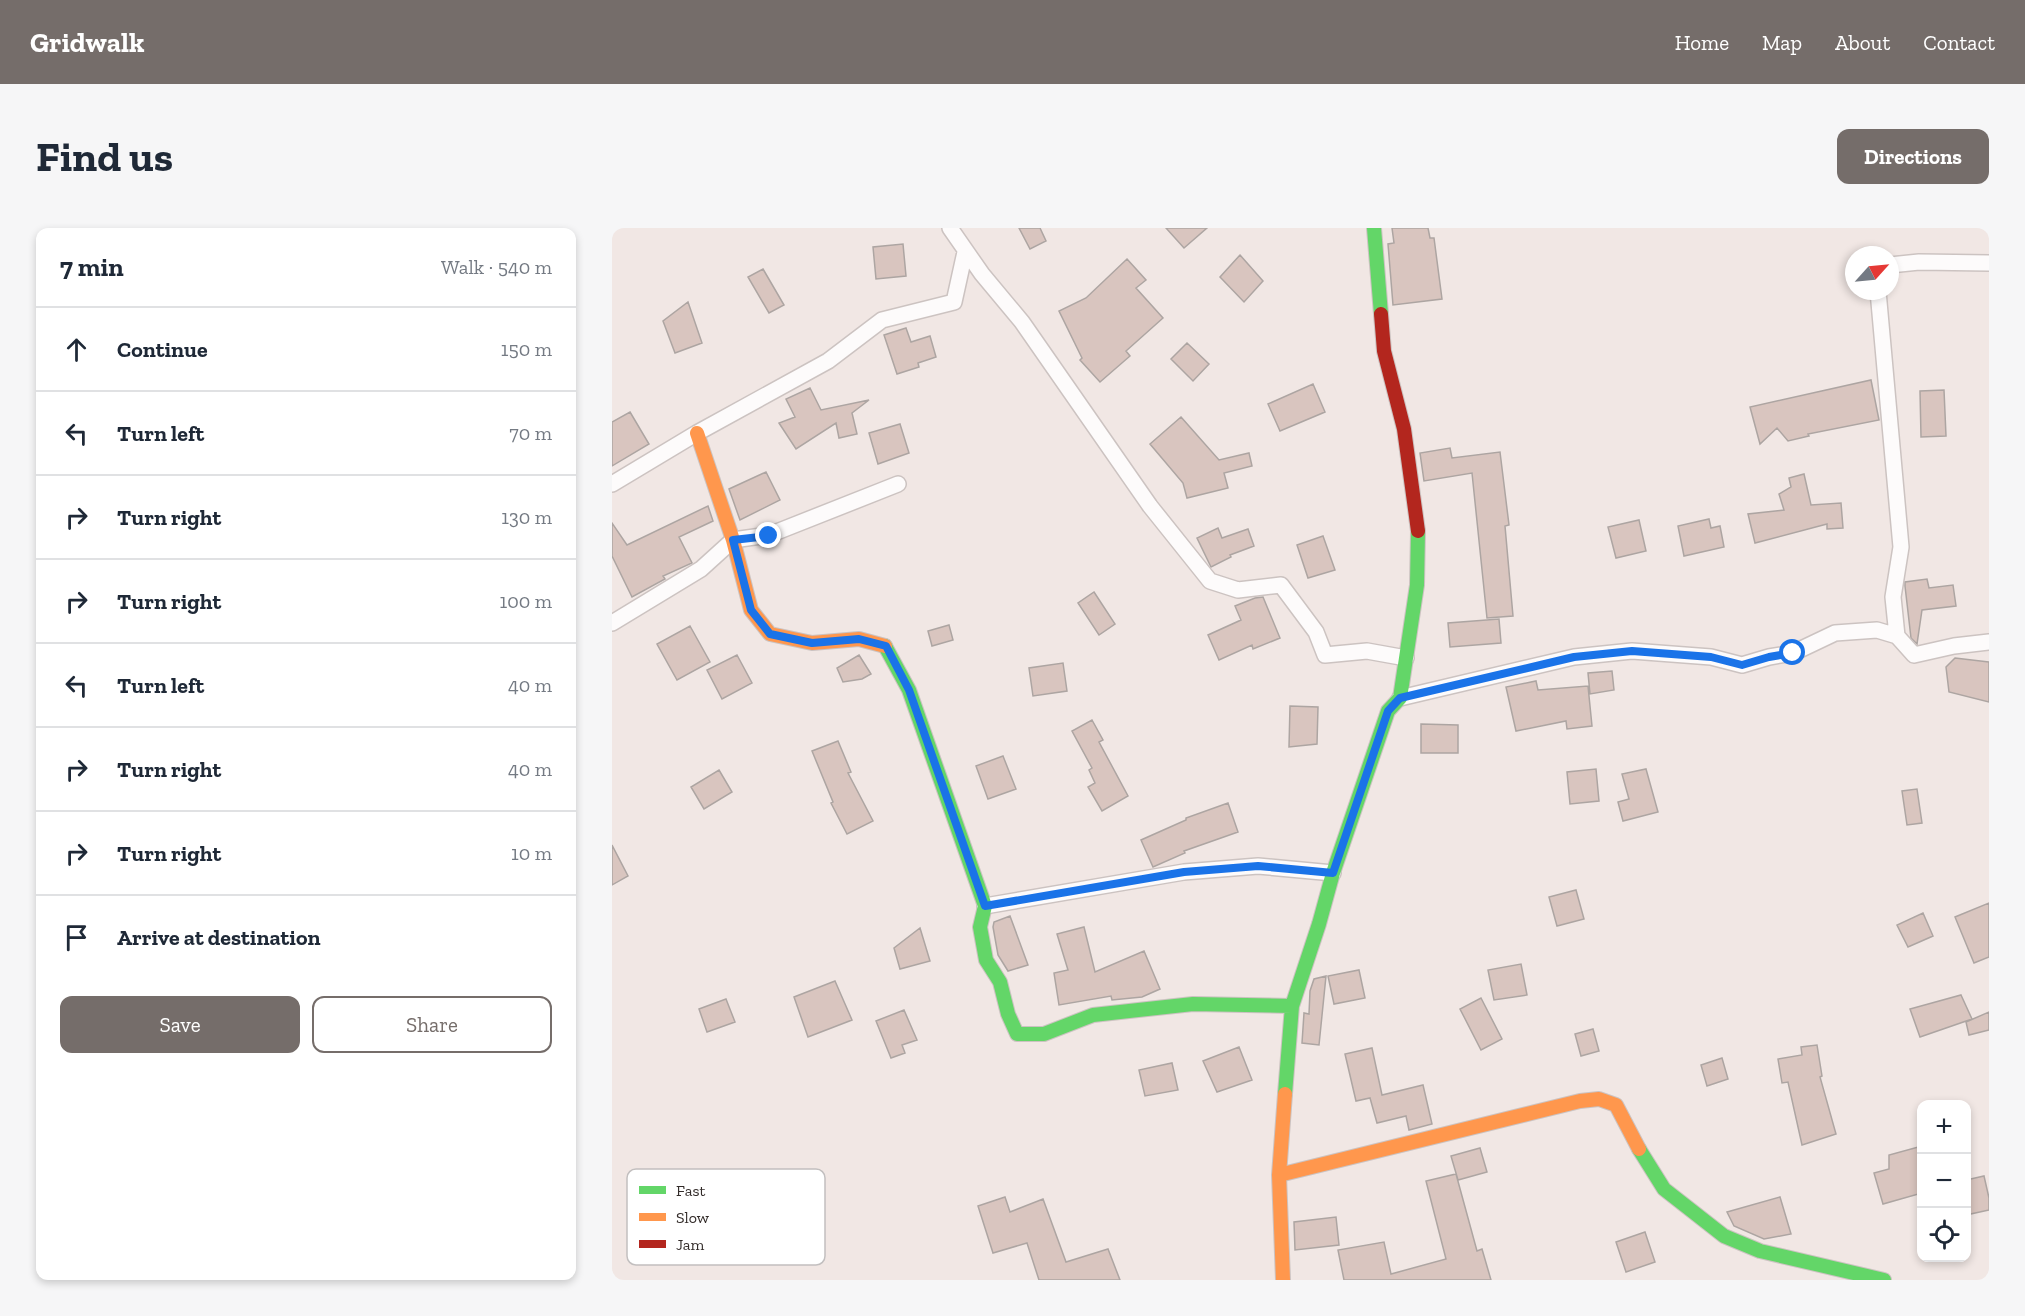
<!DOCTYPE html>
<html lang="en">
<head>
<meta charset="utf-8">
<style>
	body { margin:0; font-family:"Zilla Slab",serif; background:#f6f6f7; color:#1f2937 }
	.controls { position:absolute; right:18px; bottom:18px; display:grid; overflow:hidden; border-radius:12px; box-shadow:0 3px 9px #0003 }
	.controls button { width:54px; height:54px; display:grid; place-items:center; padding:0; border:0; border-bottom:2px solid #e0e1e3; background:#fff; color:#1f2937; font:30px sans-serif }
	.compass { position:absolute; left:1233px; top:18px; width:54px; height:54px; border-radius:50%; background:#fff; box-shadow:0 3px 9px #0003; rotate:63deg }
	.stop { position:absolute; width:18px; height:18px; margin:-14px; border:4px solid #1a73e8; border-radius:50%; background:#fff }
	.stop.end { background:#1a73e8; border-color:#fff; box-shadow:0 2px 6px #0008 }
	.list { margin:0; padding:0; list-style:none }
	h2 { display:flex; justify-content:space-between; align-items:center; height:78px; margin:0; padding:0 24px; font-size:26px }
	h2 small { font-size:20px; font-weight:400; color:#747a83 }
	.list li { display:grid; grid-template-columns:39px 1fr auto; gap:18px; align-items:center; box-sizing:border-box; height:84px; padding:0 24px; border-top:2px solid #e0e1e3 }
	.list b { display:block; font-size:22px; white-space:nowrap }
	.list em { font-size:20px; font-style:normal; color:#747a83 }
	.actions { display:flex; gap:12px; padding:18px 24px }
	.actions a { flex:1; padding:14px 0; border:2px solid #756d6a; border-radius:12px; text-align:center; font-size:21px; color:#756d6a }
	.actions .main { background:#756d6a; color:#fff }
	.icon { flex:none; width:33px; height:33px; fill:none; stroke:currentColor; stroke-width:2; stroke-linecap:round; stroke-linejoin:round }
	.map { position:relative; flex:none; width:1377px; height:1052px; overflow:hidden; border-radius:12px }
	header { display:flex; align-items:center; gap:36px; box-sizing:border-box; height:84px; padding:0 30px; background:#756d6a; color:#fff }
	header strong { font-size:28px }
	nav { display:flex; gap:33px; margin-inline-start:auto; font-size:21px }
	.intro { display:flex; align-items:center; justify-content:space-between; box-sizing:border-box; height:144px; padding:0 36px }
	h1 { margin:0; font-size:42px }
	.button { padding:15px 27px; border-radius:12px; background:#756d6a; color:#fff; font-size:21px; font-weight:700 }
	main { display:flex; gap:36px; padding:0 36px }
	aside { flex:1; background:#fff; border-radius:12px; box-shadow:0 3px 9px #0003 }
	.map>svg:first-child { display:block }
	.building { fill:#d9c5bf; stroke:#ada5a2; stroke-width:1.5 }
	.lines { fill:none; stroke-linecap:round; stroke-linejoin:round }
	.street-casing { stroke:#ccc3c1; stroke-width:18 }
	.fast-casing { stroke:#ccc3c1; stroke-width:16 }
	.slow-casing { stroke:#ccc3c1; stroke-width:16 }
	.jam-casing { stroke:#ccc3c1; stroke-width:16 }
	.street { stroke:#fdfbfb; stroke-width:15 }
	.fast { stroke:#63d668; stroke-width:14 }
	.slow { stroke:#ff974d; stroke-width:14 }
	.jam { stroke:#b3261e; stroke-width:14 }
	.route { stroke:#1a73e8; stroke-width:8 }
	.key { fill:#fff; stroke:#c2bfbf; stroke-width:1.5 }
	.key-label { font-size:16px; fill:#322b29 }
</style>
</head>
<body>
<header>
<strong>Gridwalk</strong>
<nav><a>Home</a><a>Map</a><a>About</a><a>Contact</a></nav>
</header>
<div class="intro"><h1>Find us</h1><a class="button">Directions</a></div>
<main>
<aside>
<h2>7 min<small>Walk · 540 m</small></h2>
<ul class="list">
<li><svg class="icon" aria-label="ahead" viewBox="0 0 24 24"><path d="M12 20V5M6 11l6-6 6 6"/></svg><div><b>Continue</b></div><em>150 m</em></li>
<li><svg class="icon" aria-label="left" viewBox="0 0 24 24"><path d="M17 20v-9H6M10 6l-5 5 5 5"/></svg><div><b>Turn left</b></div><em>70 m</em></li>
<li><svg class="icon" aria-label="right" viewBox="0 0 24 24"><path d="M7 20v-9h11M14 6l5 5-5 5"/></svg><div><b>Turn right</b></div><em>130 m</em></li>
<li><svg class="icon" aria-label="right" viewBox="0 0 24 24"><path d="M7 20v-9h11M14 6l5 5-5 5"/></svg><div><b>Turn right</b></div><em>100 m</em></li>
<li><svg class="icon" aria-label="left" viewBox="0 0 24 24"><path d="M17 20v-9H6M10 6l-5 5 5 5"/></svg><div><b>Turn left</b></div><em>40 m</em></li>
<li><svg class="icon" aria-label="right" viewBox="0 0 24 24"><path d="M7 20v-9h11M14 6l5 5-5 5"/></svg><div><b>Turn right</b></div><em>40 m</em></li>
<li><svg class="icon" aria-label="right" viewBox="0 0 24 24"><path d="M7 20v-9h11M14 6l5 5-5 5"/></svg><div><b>Turn right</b></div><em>10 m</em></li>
<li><svg class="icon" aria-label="arrive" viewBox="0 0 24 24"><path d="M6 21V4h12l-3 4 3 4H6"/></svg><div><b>Arrive at destination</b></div></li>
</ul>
<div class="actions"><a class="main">Save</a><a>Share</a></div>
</aside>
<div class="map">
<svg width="1377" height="1052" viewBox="0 0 1377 1052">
	<rect width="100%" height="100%" fill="#f1e7e4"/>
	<path class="building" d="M407 0H428L434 13 418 21Z
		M554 0H595L572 20Z
		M780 0H816L818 10H822L830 71 781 77 776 16 782 15Z
		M291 16 294 48 264 51 261 19Z
		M628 27 651 53 632 74 608 49Z
		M515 31 534 52 524 60 551 90 514 123 518 128 488 154 468 132 470 130 447 83 474 70Z
		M151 41 172 77 157 85 136 49Z
		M76 74 90 115 63 125 51 93Z
		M294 100 299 114 318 108 324 129 306 135 307 139 285 146 272 107Z
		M575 115 597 136 581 153 559 131Z
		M1259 152 1267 192 1196 206 1197 208 1176 213 1165 200 1148 216 1138 179Z
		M701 156 713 184 668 203 656 176Z
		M198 160 209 182 257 172 240 185 245 206 227 210 224 195 184 221 167 195 183 189 174 171Z
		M1332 162 1334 208 1309 209 1308 163Z
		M18 184 37 216 0 238V194Z
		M569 189 607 232 637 225 640 238 612 245 616 260 575 270 571 255 538 216Z
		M288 196 297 225 266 236 257 205Z
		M838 220 840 230 888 224 897 297 893 298 901 388 875 390 860 245 812 253 808 225Z
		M154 244 168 272 128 292 117 261Z
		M1192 246 1199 277 1229 275 1231 300 1215 301V296L1143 315 1136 286 1172 282 1167 266 1179 259 1177 250Z
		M96 278 101 293 67 309 80 335 51 348 53 351 20 369 0 328V295L15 317Z
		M1097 291 1099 300 1108 298 1112 319 1072 328 1066 298Z
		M1027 292 1034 323 1004 330 996 299Z
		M606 300 610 310 636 301 642 318 618 327 619 329 599 339 585 310Z
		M711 308 723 342 696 350 685 317Z
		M1315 351 1317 360 1341 357 1344 378 1310 382 1305 416 1299 410 1293 358V354Z
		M482 364 503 396 487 407 466 375Z
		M651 369 668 410 641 421 640 417 607 432 596 407 629 392 623 378 643 370Z
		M887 391 889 415 838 419 836 395Z
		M337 397 341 412 320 418 316 403Z
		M78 398 98 434 65 452 45 416Z
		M125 427 140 455 110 471 95 442Z
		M247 427 259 446 250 451 231 454 225 440Z
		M1343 430 1377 434V474L1337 464 1334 439Z
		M451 435 455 463 421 468 417 440Z
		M1000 443 1002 462 978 466 976 445Z
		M924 453 926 462 976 458 980 498 955 501 954 493 904 503 894 459Z
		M678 478 706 479 705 516 677 519Z
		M480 492 491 512 487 514 516 568 490 583 476 559 483 555 477 542 480 540 460 503Z
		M809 496 846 497V525H809Z
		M226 513 239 544 236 545 261 593 235 606 219 575 221 574 200 523Z
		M391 528 404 561 376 571 364 538Z
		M984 541 987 573 958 576 955 544Z
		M1034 541 1046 584 1011 593 1006 574 1017 571 1010 546Z
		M107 542 120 564 92 581 79 559Z
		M1305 561 1310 595 1295 597 1290 563Z
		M616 575 626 604 572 623 573 625 541 639 529 612 574 592V590Z
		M0 617 16 648 0 657Z
		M964 662 972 691 945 698 937 669Z
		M1377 675V729L1362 735 1343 689Z
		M1311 685 1321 708 1296 719 1285 697Z
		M398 688 416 737 396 743 386 727 381 699 382 694Z
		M472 699 483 744 532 723 548 761 530 769 500 772 499 768 447 777 442 745 456 742 445 706Z
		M308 700 318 733 288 741 282 720Z
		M909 736 915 767 882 772 876 742Z
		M747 742 753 770 722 776 716 748Z
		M714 748 707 817 690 815 692 785 697 786 698 763 702 751Z
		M223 753 240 792 196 809 182 769Z
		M1349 767 1360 791 1308 809 1298 781Z
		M869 770 890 811 869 822 848 781Z
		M114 771 123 794 95 804 87 781Z
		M292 782 305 812 290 817 293 825 279 830 264 793Z
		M1377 784V802L1357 807 1354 794Z
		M981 801 987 823 969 828 963 806Z
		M1205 817 1210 848 1208 849 1224 906 1190 917 1176 854 1170 855 1166 831 1190 827 1189 819Z
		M627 819 640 852 605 864 591 833Z
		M760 820 770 867 811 857 820 896 797 902 794 888 765 895 758 870 744 873 733 826Z
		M1110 830 1116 851 1095 858 1089 837Z
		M560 835 566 862 533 868 527 842Z
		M1310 918V965L1271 976 1262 945 1277 941V927Z
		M868 920 875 944 846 952 839 928Z
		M844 946 865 1023 870 1021 879 1052H732L726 1022 772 1014 779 1046 834 1031 814 953Z
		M1372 948 1377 970V982L1354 987V952Z
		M393 969 398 984 431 971 454 1034 496 1021 508 1052H427L415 1015 381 1025 366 978Z
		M1168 969 1179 1006 1152 1011 1122 998 1115 984Z
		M724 989 727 1017 683 1022 682 994Z
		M1033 1004 1043 1034 1014 1044 1004 1014Z"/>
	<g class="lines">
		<defs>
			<path id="street" d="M338 0 370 46 410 94 538 278 598 353 626 362 669 357 704 404 713 427 755 423 794 430
				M1278 37 1307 34 1377 35
				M1266 63 1289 319 1281 369 1285 408 1302 427 1342 418 1377 414
				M0 256 85 205 216 133 270 92 342 74 353 24
				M0 395 89 341 121 312 157 307 286 256
				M788 470 962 429 1020 423 1099 429 1130 437 1157 429 1181 425 1223 405 1265 402 1285 408
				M373 678 572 644 646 638 721 645"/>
			<path id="fast" d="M762 0 769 86
				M273 418 297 462 373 678 368 699 374 732 388 754 396 786 405 806H432L481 787 581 776 680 778
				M673 866 680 778 707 696 721 645 776 483 788 470 805 357 806 303
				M1027 921 1052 961 1112 1008 1148 1023 1272 1052"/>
			<path id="slow" d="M85 205 121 312 139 382 158 406 200 415 247 411 273 418
				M667 947 968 873 987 871 1004 877 1027 921
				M671 1052 667 947 673 866"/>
			<path id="jam" d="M769 86 772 123 792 201 806 303"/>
		</defs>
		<use href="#street" class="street-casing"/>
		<use href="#fast" class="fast-casing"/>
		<use href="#slow" class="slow-casing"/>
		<use href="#jam" class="jam-casing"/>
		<use href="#street" class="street"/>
		<use href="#fast" class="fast"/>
		<use href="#slow" class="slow"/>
		<use href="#jam" class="jam"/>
	</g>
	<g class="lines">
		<path class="route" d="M157 308 121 312 139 382 158 406 200 415 247 411 274 418 297 462 373 678 572 644 646 638 721 645 776 483 788 470 962 429 1020 423 1099 429 1130 437 1157 429 1181 425"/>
	</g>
	<rect x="15" y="941" width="198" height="96" rx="9" class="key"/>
	<rect x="27" y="958" width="27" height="8" fill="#63d668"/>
	<rect x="27" y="985" width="27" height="8" fill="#ff974d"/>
	<rect x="27" y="1012" width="27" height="8" fill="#b3261e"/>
	<g class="key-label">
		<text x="64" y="968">Fast</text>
		<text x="64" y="995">Slow</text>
		<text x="64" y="1022">Jam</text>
	</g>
</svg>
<div class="controls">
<button>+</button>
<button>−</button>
<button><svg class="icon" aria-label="locate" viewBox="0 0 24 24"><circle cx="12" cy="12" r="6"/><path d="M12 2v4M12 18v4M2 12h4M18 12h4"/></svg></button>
</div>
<svg class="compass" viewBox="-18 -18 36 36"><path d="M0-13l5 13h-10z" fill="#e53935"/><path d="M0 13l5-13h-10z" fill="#747a83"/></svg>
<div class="stop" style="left:1181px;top:425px"></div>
<div class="stop end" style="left:157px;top:308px"></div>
</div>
</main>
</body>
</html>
